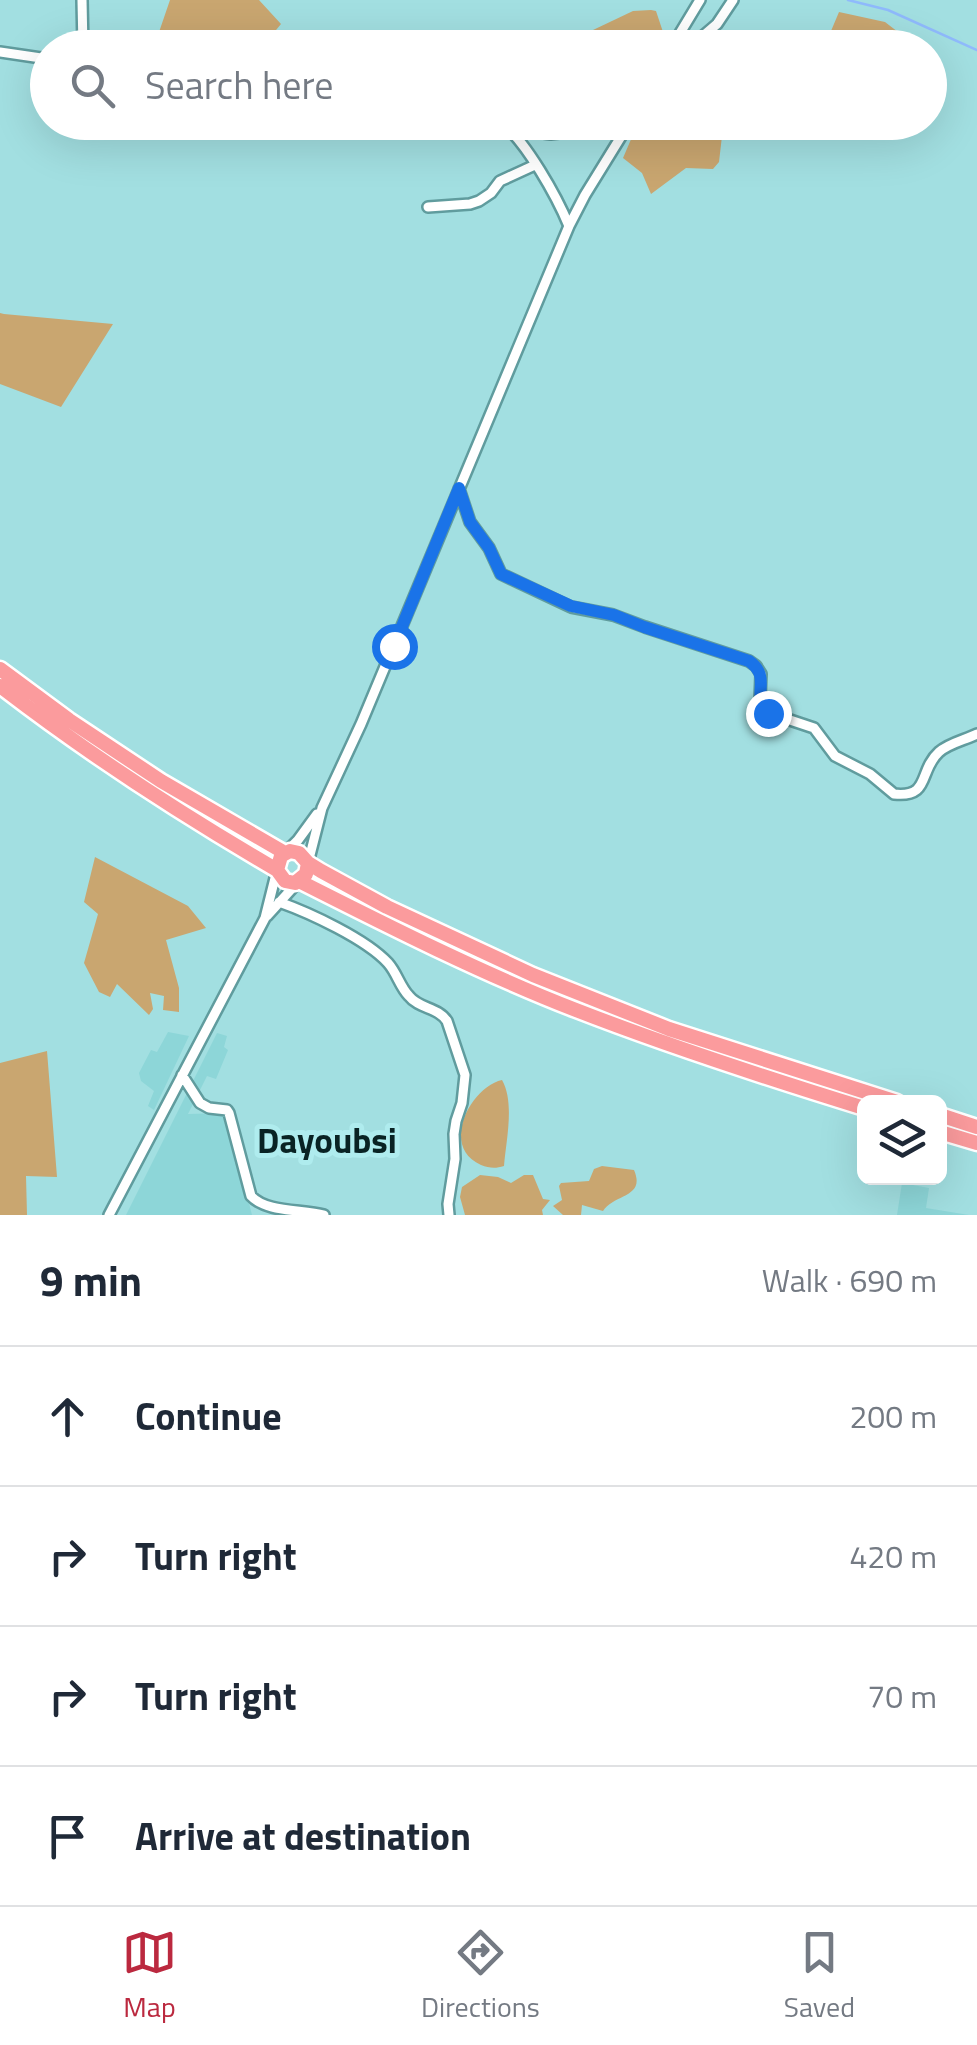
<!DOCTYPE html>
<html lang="en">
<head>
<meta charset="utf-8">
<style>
	body { margin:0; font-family:"Titillium Web",sans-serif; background:#f2f2f3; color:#1f2937 }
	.controls { position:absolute; right:30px; bottom:30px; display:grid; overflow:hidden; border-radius:15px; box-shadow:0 10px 40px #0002 }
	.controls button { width:90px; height:90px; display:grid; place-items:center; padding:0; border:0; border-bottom:2px solid #e0e1e3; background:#fff; color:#1f2937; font:50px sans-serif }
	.stop { position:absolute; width:30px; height:30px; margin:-22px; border:8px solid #1a73e8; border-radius:50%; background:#fff }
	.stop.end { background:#1a73e8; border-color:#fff; box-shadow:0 2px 10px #0008 }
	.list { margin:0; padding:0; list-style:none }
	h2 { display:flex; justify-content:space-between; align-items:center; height:130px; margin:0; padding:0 40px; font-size:42px }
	h2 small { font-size:32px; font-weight:400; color:#747a83 }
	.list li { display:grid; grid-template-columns:65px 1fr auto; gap:30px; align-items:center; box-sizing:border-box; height:140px; padding:0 40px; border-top:2px solid #e0e1e3 }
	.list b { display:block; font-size:38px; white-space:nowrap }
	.list em { font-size:32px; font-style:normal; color:#747a83 }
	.icon { flex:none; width:55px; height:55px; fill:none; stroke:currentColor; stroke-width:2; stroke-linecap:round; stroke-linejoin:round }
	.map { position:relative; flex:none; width:977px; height:1215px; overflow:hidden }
	.search { position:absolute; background:#fff; box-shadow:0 10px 40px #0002; left:30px; right:30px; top:30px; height:110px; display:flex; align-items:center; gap:25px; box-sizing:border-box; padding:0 35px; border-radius:55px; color:#747a83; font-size:38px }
	.sheet { height:690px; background:#fff }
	nav { display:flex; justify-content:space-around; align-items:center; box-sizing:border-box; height:140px; border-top:2px solid #e0e1e3; background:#fff; font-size:28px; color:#747a83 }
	nav a { display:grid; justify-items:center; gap:5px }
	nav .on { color:#bb293f }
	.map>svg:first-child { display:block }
	.built { fill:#8dd6d8 }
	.green { fill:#c9a670 }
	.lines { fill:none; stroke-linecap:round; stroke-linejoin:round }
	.stream { stroke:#8fbafc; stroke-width:2.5 }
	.minor-casing { stroke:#609c9e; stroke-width:14 }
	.highway-casing { stroke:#fff; stroke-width:19 }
	.minor { stroke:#fff; stroke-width:9 }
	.highway { stroke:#fb9b9d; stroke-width:14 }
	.route { stroke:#1a73e8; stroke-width:12 }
	.labels { text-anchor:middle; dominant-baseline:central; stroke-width:10; stroke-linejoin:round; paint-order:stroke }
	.quarter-label { font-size:35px; font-weight:bold; fill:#092324; stroke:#afecee }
</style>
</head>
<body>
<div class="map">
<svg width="977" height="1215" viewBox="0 0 977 1215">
	<rect width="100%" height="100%" fill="#a2dfe1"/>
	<path class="built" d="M168 1032 189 1036 154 1110 148 1106 154 1091 141 1081 139 1073 151 1050 157 1052Z
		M217 1033 227 1036 224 1047 228 1050 216 1079 207 1076 188 1114 226 1113 252 1215H126Z
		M902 1183 929 1188 926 1208 969 1215H897Z"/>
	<path class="green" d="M170 0H259L281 24 262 47H160L158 35Z
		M651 10 656 11 668 47H639L635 32H625L617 47 592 48 593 30 633 11Z
		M839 12 885 22 898 32 899 43 895 47C874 43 852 39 831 31Z
		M638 123H714L722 136 719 162 713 169 686 168 651 194 642 173 623 158Z
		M0 313 4 314 113 324 61 407 0 384Z
		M95 857 188 906 206 928 166 940 179 988V1012L163 1010 164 996 150 993 153 1009 149 1015 117 984 110 997 99 992 84 963 98 914 84 902Z
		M47 1051 57 1177 26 1176 27 1215H0V1063Z
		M502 1080C515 1103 506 1140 504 1166 495 1169 489 1168 481 1165 439 1146 471 1087 502 1080Z
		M602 1166 634 1170C646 1198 614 1194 603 1211L582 1205 581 1215H563L553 1206 562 1200 559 1186 561 1183 589 1181 594 1169Z
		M480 1175 498 1177 511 1183 524 1175H533L543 1199 550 1200 542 1210 543 1215H465L460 1197 462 1187Z"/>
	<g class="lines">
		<path class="stream" d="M848 0 888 10 977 50"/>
		<defs>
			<path id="minor" d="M82 0 83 48
				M671 48 700 0
				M689 48 717 24 733 0
				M0 52 48 59
				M501 122C526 141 557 197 569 226
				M516 122C544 136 556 140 583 122
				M428 207 470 204 479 201 491 193 500 181 535 165
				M459 489 470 522 489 548 501 574 571 607 613 615 645 627 749 661 756 666 761 674 760 699 762 708 769 713 814 728 835 756 870 774 894 794C931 798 918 771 939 752 949 743 965 740 977 734
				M286 852 298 840 317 814
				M308 863 322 808 361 724 569 226 585 195 630 122
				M279 902C310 913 366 939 388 963 397 973 400 987 409 996 419 1009 438 1007 447 1021L465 1075 462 1103 456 1121 454 1134 455 1159 448 1204 449 1215
				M267 916 297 883
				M182 1075 200 1103 209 1108 227 1110 229 1113 251 1196C267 1213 302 1209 324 1215
				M109 1215 265 918 277 870"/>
			<path id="highway" d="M0 669 69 720 161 781 285 853
				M0 686C88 754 181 814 277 870
				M308 863 306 874 295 883 285 881 277 870 281 856 290 851 299 853 308 863 321 871 387 907 533 975 669 1029 897 1102
				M299 881C390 927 481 973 576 1010 671 1047 767 1078 864 1108
				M940 1115 977 1127
				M940 1132 977 1143"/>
		</defs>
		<use href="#minor" class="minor-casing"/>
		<use href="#highway" class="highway-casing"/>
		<use href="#minor" class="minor"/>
		<use href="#highway" class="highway"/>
	</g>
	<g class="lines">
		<path class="route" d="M394 646 459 488 470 522 489 548 501 574 571 606 614 615 644 627 749 661C773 678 750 695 768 713"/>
	</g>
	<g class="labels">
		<g class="quarter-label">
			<text x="327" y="1140">Dayoubsi</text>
		</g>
	</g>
</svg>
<div class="controls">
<button><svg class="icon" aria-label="layers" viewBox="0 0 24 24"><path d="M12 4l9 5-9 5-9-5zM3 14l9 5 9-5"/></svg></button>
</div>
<div class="stop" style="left:394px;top:646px"></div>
<div class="stop end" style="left:768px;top:713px"></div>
<div class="search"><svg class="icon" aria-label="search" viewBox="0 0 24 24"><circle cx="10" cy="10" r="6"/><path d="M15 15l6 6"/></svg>Search here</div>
</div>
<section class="sheet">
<h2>9 min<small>Walk · 690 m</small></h2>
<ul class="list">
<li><svg class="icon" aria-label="ahead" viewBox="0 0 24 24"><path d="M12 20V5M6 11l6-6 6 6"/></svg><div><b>Continue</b></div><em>200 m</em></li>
<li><svg class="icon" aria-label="right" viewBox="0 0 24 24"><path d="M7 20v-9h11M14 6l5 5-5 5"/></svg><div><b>Turn right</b></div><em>420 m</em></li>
<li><svg class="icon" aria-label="right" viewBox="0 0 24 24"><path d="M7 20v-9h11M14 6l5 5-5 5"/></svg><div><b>Turn right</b></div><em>70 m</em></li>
<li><svg class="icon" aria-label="arrive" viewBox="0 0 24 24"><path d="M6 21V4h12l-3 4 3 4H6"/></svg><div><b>Arrive at destination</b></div></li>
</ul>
</section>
<nav>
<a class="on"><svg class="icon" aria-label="map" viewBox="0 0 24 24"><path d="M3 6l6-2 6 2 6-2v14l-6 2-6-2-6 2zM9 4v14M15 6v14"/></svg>Map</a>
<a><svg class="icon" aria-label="directions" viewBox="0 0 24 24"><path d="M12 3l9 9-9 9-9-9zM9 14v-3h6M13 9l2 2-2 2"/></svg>Directions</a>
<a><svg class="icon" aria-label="saved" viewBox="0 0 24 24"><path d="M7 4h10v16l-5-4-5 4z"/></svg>Saved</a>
</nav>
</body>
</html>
